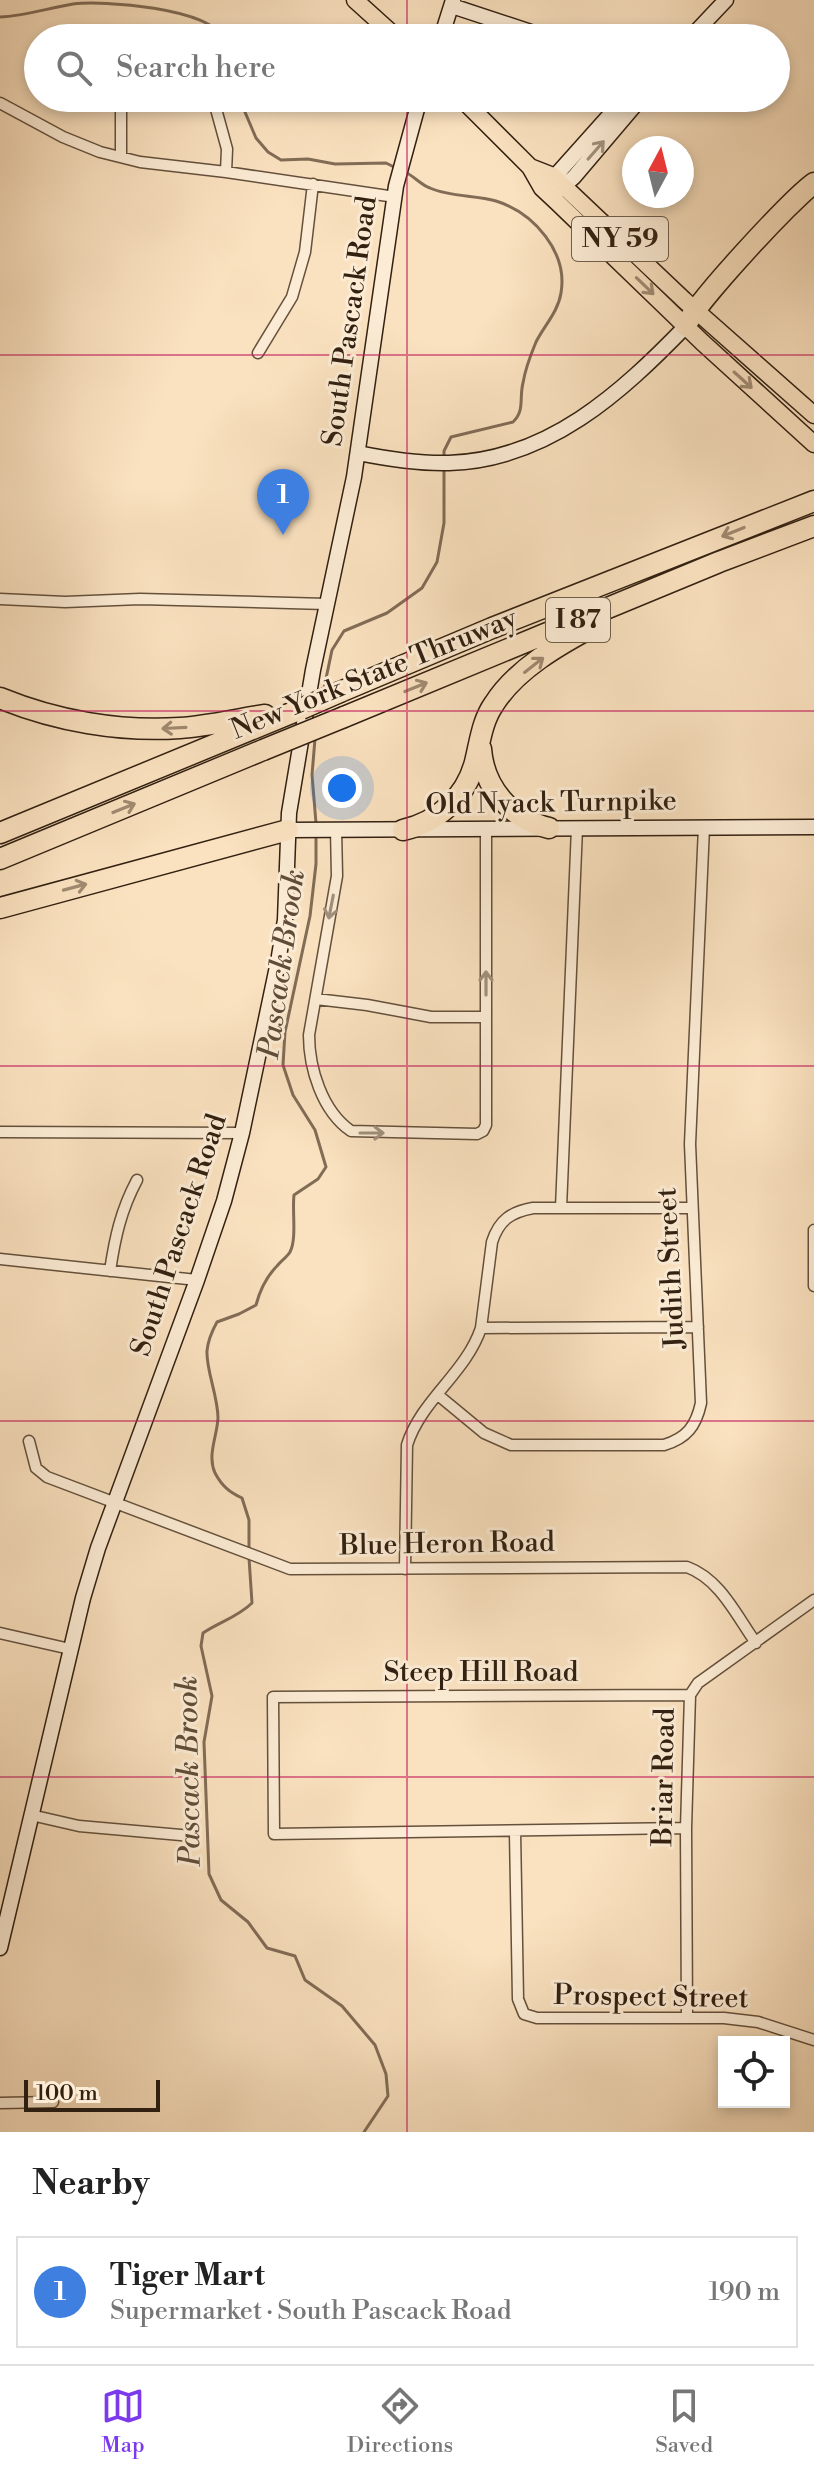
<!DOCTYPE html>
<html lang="en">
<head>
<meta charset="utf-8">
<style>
	body { margin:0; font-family:"Libre Bodoni",serif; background:#f6f6f6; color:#222 }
	.controls { position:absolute; right:24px; bottom:24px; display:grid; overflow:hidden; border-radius:0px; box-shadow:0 4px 12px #0003 }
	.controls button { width:72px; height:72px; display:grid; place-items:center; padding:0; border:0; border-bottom:2px solid #e0e0e0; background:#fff; color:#222; font:40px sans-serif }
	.compass { position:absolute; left:622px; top:136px; width:72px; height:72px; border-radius:50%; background:#fff; box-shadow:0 4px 12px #0003; rotate:7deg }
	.scale { position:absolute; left:24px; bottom:20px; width:136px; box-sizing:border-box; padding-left:8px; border:4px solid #322011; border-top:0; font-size:22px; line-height:28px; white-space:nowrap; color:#322011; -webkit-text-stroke:6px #fcecd5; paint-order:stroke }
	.you { position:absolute; left:342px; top:788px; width:28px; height:28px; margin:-20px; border:6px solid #fff; border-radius:50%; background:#1a73e8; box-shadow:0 0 0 12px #1a73e833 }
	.badge { display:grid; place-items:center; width:52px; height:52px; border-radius:50%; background:#7c3aed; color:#fff; font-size:26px; font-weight:700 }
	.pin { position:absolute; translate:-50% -66px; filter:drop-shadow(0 2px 4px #0008) }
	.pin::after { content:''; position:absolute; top:42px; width:28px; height:24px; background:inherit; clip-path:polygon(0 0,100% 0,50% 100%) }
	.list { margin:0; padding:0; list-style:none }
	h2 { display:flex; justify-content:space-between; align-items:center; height:104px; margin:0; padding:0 32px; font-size:34px }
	h2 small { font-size:26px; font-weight:400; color:#767676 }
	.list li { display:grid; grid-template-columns:52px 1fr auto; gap:24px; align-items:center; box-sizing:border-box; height:112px; margin:0 16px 16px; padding:0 16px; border:2px solid #e0e0e0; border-radius:0px }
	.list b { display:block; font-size:30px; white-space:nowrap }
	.list p { margin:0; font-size:26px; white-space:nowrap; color:#767676 }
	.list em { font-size:26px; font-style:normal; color:#767676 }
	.icon { flex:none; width:44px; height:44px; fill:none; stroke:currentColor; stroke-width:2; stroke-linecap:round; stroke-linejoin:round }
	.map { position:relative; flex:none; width:814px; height:2132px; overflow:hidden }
	.search { position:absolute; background:#fff; box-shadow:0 4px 12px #0003; left:24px; right:24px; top:24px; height:88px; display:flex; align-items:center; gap:20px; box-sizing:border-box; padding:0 28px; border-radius:44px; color:#767676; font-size:30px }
	.sheet { height:232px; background:#fff }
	nav { display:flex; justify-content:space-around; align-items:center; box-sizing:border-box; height:112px; border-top:2px solid #e0e0e0; background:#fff; font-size:22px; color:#767676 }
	nav a { display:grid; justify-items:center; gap:4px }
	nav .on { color:#7c3aed }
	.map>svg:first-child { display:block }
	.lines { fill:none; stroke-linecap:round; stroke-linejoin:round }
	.stream { stroke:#816c56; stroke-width:3 }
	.street-casing { stroke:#64503c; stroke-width:13 }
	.secondary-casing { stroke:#322011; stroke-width:17 }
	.primary-casing { stroke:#322011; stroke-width:19 }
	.highway-casing { stroke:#322011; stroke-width:23 }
	.street { stroke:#fcecd5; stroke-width:10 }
	.secondary { stroke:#fcecd5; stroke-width:14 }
	.primary { stroke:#fae1bf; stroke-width:16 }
	.highway { stroke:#fae1bf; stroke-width:20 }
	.highway-bridge-casing { stroke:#322011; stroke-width:23; stroke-linecap:butt }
	.highway-bridge { stroke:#fae1bf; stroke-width:20 }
	.oneway { stroke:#a1907d }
	.oneway2 { stroke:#a08a71 }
	.grid { fill:none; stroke:#c2185b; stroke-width:2; stroke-opacity:0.55 }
	.labels { text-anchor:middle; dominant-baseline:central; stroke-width:6; stroke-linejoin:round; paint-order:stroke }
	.shield { fill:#fcecd5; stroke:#6f5d4c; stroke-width:2 }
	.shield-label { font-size:26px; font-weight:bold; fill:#322011 }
	.street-label { font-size:28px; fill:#322011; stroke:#fcecd5 }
	.water-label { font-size:30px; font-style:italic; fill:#604c39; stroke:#fcecd5 }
</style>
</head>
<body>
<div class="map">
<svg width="814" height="2132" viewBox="0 0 814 2132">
	<rect width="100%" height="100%" fill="#fae1bf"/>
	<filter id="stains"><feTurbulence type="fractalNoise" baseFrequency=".0025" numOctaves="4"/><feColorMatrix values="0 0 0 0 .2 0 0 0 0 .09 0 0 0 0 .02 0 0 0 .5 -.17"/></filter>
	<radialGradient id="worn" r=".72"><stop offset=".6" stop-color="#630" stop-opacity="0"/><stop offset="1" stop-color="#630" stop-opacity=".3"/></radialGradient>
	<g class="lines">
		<path class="stream" d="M0 17C25 16 48 8 73 4 103 0 209 8 223 38
			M239 98 256 138 268 152 281 160 308 159 335 164 386 163 394 167
			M405 172C414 176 421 185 430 188 450 197 475 195 496 201 534 213 568 252 561 293 558 312 544 326 536 342 531 354 525 370 523 383 519 398 525 411 513 422L451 437 444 451V460
			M324 688 332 650 344 631 387 613 422 588 437 562 444 523V467
			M315 739 312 775 316 823
			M249 1551V1520L242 1498C229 1492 222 1486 215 1473 207 1455 217 1437 218 1418 218 1396 206 1370 207 1351 208 1340 212 1331 217 1322L239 1314 256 1305C260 1290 266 1277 277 1266 281 1261 287 1257 290 1252 297 1239 292 1211 294 1195L318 1179 326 1167 315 1130 293 1095 283 1065 285 1032 310 916 316 864V835
			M249 1558 252 1603C238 1617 219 1622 203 1633L201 1646 212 1696 204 1742 209 1874 221 1900 248 1922 267 1948 295 1956 305 1980 342 2006 375 2045 386 2074 388 2096 364 2132"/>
		<defs>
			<path id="street" d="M213 98 227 149 226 172
				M0 103 63 137 100 152 140 162 226 172 395 197
				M121 157V98
				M258 353 292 297 305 252 313 184
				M0 599 65 602 140 599 326 604
				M336 829 337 876 309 1035C309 1068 322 1111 351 1131L477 1134 483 1131 486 1125V829
				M316 999 367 1005 431 1017H486
				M0 1132 242 1133
				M561 1208 577 828
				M814 1230V1286
				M0 1259 197 1280
				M110 1271C115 1237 121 1210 137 1180
				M481 1328 698 1327
				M438 1395 484 1433 511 1445H664C687 1438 696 1426 701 1403L690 1144 704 827
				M29 1441 36 1468 47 1477 290 1569 687 1567C720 1579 736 1615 756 1643
				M405 1569 407 1445C421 1400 466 1373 481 1328L492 1242C499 1220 511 1212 533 1208H692
				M0 1633 70 1649
				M31 1815 79 1826 192 1836
				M686 1828 274 1834 273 1697 690 1695
				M515 1832 518 1999 524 2014 537 2018H724L758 2022 814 2040
				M687 2018 686 1828 690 1695 698 1683 814 1600
				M0 2103 53 2102"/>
			<path id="secondary" d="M452 6 549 38
				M441 38 453 0
				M690 38 726 0
				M549 183 625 98
				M558 191 574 177 636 104V98
				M358 453C388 459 418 464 449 463 548 460 621 393 686 326
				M288 830 814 827
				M0 1948 83 1598 98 1548 197 1280 224 1201 242 1133 278 962 285 920 289 813 313 670 354 477 396 186 420 98"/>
			<path id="primary" d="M355 0 397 38
				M461 98 530 167 542 188 558 203 702 342 814 444
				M530 167 553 176 684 300 814 415"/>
			<path id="highway" d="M686 326C694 304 792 199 814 183
				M340 692 492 628 814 501
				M0 698C56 721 119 732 180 728 209 726 237 719 265 715
				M344 717 719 562 814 526
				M481 749C484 788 511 819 549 828
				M403 830C438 822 466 797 475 762 480 742 482 721 494 704 516 669 560 644 596 625
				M0 833 301 709
				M0 859 263 750
				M0 908 288 830"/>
		</defs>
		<use href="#street" class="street-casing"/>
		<use href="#secondary" class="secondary-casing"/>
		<use href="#primary" class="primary-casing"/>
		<use href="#highway" class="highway-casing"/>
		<use href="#street" class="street"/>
		<use href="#secondary" class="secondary"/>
		<use href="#primary" class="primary"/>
		<use href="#highway" class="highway"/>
		<defs>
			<path id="highway-bridge" d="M301 709 340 692
				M263 750 344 717"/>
		</defs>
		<use href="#highway-bridge" class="highway-bridge-casing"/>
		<use href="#highway-bridge" class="highway-bridge"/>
	</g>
	<defs><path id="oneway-shaft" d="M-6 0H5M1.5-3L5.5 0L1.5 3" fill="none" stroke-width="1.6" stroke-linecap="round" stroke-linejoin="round" transform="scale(2)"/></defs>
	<g class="oneway">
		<use href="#oneway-shaft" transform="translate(596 150) rotate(-49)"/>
		<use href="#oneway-shaft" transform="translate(331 907) rotate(101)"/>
		<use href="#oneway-shaft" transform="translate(486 983) rotate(-90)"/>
		<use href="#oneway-shaft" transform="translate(372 1133)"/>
	</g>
	<g class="oneway2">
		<use href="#oneway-shaft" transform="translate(645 286) rotate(44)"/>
		<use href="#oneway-shaft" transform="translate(743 380) rotate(42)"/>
		<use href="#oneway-shaft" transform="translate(733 532) rotate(158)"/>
		<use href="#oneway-shaft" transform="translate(534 665) rotate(-38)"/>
		<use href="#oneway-shaft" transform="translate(416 687) rotate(-22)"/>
		<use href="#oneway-shaft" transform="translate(174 728) rotate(177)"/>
		<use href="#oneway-shaft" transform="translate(124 808) rotate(-22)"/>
		<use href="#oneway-shaft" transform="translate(75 887) rotate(-15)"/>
	</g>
	<path class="grid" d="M407 0V38M407 98V2132M0 355H814M0 711H814M0 1066H814M0 1421H814M0 1777H814"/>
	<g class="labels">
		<g class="shield">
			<rect x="572" y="217" width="96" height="44" rx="6"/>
			<rect x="546" y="598" width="64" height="44" rx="6"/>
		</g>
		<g class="shield-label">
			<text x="620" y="239">NY 59</text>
			<text x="578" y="620">I 87</text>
		</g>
		<g class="street-label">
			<text transform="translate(350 321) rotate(-82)">South Pascack Road</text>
			<text transform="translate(374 674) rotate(-22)">New York State Thruway</text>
			<text transform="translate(551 803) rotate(-1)">Old Nyack Turnpike</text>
			<text transform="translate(179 1235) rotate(-72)">South Pascack Road</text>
			<text transform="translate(671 1268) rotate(-93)">Judith Street</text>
			<text transform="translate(447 1544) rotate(-1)">Blue Heron Road</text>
			<text x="481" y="1672">Steep Hill Road</text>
			<text transform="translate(664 1777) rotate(-89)">Briar Road</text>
			<text transform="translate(651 1997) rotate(1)">Prospect Street</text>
		</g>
		<g class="water-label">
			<text transform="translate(282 964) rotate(-82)">Pascack Brook</text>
			<text transform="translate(189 1771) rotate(-91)">Pascack Brook</text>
		</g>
	</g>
	<rect width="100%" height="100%" filter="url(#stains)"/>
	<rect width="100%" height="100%" fill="url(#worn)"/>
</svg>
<div class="controls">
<button><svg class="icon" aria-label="locate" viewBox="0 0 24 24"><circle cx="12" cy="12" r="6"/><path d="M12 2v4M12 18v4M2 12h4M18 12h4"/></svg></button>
</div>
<svg class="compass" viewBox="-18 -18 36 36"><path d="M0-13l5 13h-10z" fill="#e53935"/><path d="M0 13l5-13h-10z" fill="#767676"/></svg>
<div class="scale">100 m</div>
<div class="you"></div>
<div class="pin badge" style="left:283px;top:535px;background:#3f7fe0">1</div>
<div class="search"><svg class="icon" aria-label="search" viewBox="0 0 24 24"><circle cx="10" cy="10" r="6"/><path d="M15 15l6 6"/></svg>Search here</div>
</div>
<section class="sheet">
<h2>Nearby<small></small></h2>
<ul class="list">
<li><span class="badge" style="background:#3f7fe0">1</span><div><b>Tiger Mart</b><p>Supermarket · South Pascack Road</p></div><em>190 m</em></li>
</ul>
</section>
<nav>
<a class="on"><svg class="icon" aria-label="map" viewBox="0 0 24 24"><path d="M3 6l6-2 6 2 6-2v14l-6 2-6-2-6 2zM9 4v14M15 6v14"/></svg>Map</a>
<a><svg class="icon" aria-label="directions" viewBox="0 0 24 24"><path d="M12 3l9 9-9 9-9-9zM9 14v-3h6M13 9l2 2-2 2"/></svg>Directions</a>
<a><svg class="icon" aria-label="saved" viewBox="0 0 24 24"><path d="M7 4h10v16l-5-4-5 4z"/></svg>Saved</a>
</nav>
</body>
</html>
